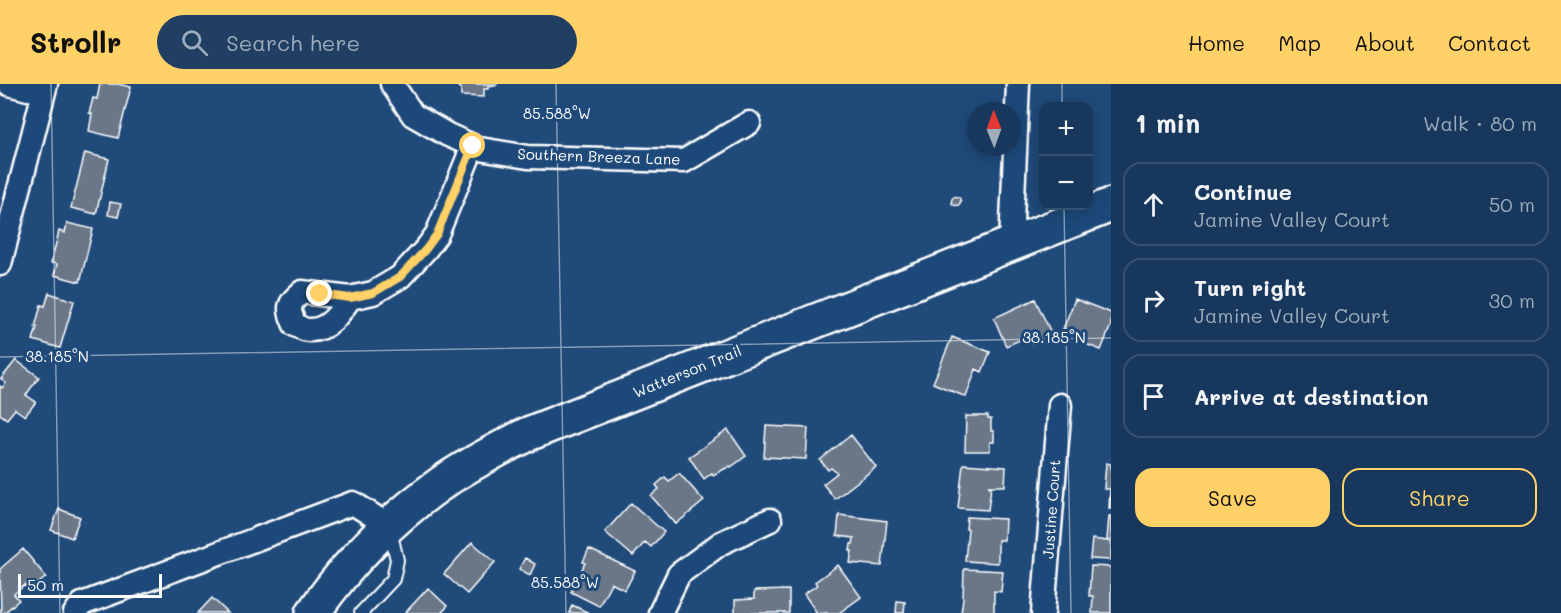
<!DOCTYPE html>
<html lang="en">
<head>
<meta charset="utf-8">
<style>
	body { margin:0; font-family:Mali,sans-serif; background:#203f62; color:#f1f3f6 }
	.controls { position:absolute; right:18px; top:18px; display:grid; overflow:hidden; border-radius:12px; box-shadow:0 3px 15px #0003 }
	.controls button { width:54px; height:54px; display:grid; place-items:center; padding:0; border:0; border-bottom:2px solid #365272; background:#17385c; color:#f1f3f6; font:30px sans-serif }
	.compass { position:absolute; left:967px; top:18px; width:54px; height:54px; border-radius:50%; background:#17385c; box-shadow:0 3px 15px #0003; rotate:359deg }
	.scale { position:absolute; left:18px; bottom:15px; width:144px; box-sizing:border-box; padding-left:6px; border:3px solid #fff; border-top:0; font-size:16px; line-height:21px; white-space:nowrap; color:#fff; -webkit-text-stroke:4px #1f4a7a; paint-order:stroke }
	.stop { position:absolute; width:18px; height:18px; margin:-14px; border:4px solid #ffd166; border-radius:50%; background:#fff }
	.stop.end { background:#ffd166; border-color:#fff; box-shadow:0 2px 6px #0008 }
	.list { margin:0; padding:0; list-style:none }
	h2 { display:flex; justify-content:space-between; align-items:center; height:78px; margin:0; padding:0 24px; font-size:26px }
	h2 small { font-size:20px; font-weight:400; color:#9eacbb }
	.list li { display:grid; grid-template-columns:39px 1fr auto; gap:18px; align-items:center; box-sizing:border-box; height:84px; margin:0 12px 12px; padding:0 12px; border:2px solid #365272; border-radius:18px }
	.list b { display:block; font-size:22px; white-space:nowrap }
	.list p { margin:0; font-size:20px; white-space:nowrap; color:#9eacbb }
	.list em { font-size:20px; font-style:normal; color:#9eacbb }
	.actions { display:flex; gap:12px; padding:18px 24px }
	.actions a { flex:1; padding:14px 0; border:2px solid #ffd166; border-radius:18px; text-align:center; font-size:21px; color:#ffd166 }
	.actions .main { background:#ffd166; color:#111 }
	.icon { flex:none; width:33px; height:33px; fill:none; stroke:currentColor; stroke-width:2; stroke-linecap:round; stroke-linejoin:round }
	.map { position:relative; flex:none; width:1111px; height:529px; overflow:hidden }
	header { display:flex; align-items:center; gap:36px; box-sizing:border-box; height:84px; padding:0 30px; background:#ffd166; color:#111 }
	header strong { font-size:28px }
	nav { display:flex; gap:33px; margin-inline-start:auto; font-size:21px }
	.search { width:420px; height:54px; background:#203f62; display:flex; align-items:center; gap:15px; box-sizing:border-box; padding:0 21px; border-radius:33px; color:#9eacbb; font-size:22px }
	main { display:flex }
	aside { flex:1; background:#17385c }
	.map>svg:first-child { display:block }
	.building { fill:#697788; stroke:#fff; stroke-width:1.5 }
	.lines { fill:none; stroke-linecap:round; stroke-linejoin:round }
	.lane-casing { stroke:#fff; stroke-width:16 }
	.street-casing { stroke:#fff; stroke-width:27 }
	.secondary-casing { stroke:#fff; stroke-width:38 }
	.lane { stroke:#1f4a7a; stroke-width:12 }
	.street { stroke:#1f4a7a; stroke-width:22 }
	.secondary { stroke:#1f4a7a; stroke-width:33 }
	.route { stroke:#ffd166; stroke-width:8 }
	.ticks { fill:none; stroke:#fff; stroke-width:1.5; stroke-opacity:0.45 }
	.labels { text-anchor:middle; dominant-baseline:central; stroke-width:6; stroke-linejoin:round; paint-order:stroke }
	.street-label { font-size:15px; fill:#fff; stroke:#1f4a7a }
	.ticks-label { font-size:15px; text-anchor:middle; fill:#fff; stroke:#1f4a7a; stroke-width:6; stroke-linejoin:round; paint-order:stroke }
</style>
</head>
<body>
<header>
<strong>Strollr</strong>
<div class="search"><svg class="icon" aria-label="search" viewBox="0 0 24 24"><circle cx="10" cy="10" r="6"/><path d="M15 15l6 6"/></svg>Search here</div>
<nav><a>Home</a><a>Map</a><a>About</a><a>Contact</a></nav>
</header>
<main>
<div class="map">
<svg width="1111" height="529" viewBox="0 0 1111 529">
	<rect width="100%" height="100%" fill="#1f4a7a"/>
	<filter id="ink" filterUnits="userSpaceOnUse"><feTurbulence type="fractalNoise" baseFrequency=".0167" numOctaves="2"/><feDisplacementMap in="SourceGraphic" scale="12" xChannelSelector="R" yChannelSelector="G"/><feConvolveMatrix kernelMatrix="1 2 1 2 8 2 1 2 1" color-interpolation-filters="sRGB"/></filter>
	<g filter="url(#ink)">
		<path class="building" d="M100 0H118L131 3 118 54 89 47 92 30 89 29 91 22 93 14 97 15Z
			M458 0H497L495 2H488V5H484V13L461 12V4L458 3Z
			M85 69 109 75 96 130 71 124Z
			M951.5 117a4.5 4.5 0 1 1 9 0a4.5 4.5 0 1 1-9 0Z
			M110 118 121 120 118 133 108 131Z
			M67 139 93 145 80 198 54 191 57 180 51 179 59 147 65 149Z
			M49 209 74 217 60 264 33 256 37 243H35L41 221 45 222Z
			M1035 215 1052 251 1032 260 1029 252 1006 262 994 234Z
			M1075 215 1111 229V241L1101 266 1083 259 1086 252 1075 248 1074 249 1063 245Z
			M952 253 990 268 982 288 976 285 966 313 933 299Z
			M16 276 39 293 26 311 36 318 25 332 15 325 7 335 0 330V302L2 304 6 299 1 295Z
			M966 332H988V335H991V347H994V358H990V367H965Z
			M766 342 808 344 806 375 764 373Z
			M728 346 746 372 731 383 730 382 713 391 712 389 704 395 689 373Z
			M851 351 876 383 835 415 823 400 837 389 831 384 828 386 820 376Z
			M1106 379 1111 380V424H1109L1110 405H1104Z
			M963 380 1006 383 1005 402H988L991 403 988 426 958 424Z
			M679 389 704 417 676 440 651 412 659 405 656 401 665 393 669 397Z
			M631 419 664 448 651 463 645 458 633 472 605 448Z
			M59 425 80 433 72 454 51 446Z
			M839 431 887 437 882 482 850 479 852 467H850L851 460H853L854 454 837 452Z
			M1109 432H1111V476L1090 475 1092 455 1108 457 1107 455Z
			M967 433 1005 435 1004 456H998V479L965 477 968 445H966Z
			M472 458 495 478 467 510 444 490Z
			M23 465 46 493 30 507 25 501 14 510 19 516 4 529H1L0 485Z
			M589 465 635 487 625 506 611 499 599 522 571 508 585 479 583 478Z
			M525 474 535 480 530 491 519 485Z
			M838 481 861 513 839 529H817L804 510 817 501 815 498Z
			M1091 482 1111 483V529H1092L1093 512H1089Z
			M964 485 1003 487 1001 508 994 507V529H961L963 514Z
			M428 504 447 522 446 524 441 529H405Z
			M789 506V529H735V516L754 515V507Z
			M212 514 228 529H198Z
			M897 517 905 518 904 529H896Z
			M572 521 589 529H569Z"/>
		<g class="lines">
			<defs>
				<path id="lane" d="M361 529 393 495 397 476 390 446"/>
				<path id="street" d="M9 0 28 5 44 6
					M392 0 413 31 448 51 480 65 528 73 684 77 749 39
					M1011 160 1018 0
					M0 180 46 0
					M350 214C340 229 328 247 309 246 304 246 299 243 295 241 287 223 288 220 302 208L350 214 373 209 400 193 426 165 437 150 473 62
					M75 529 82 520 353 419 389 442
					M660 529 679 490 721 459 770 436
					M1043 529 1060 321"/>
				<path id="secondary" d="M313 529C348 478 392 434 443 398 470 379 499 365 528 350L1111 121"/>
			</defs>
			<use href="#lane" class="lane-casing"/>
			<use href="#street" class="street-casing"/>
			<use href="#secondary" class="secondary-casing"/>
			<use href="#lane" class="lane"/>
			<use href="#street" class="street"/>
			<use href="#secondary" class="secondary"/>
		</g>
	</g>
	<g class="lines" filter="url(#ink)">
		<path class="route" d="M320 210 350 214 373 209 400 193 426 165 437 150 473 62"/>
	</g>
	<path class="ticks" d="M51 0 60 529M556 0 566 529M1062 0V22M1064 122 1071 529M0 273 1111 254"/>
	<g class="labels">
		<g class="street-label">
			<text transform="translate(599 72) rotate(2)">Southern Breeza Lane</text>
			<text transform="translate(687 287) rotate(-22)">Watterson Trail</text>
			<text transform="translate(1051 425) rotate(-86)">Justine Court</text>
		</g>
	</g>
	<g class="ticks-label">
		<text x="557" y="35">85.588°W</text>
		<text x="1054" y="259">38.185°N</text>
		<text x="57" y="278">38.185°N</text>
		<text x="565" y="504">85.588°W</text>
	</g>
</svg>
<div class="controls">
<button>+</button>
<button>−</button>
</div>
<svg class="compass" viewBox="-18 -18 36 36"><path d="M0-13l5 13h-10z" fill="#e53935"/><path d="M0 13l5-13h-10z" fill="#9eacbb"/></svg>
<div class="scale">50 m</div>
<div class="stop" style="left:473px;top:62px"></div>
<div class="stop end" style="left:320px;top:210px"></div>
</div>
<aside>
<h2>1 min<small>Walk · 80 m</small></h2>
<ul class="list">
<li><svg class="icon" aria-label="ahead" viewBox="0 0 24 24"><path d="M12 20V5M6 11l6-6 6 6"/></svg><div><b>Continue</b><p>Jamine Valley Court</p></div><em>50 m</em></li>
<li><svg class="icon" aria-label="right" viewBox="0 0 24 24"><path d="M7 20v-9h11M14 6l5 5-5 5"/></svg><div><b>Turn right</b><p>Jamine Valley Court</p></div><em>30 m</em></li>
<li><svg class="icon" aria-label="arrive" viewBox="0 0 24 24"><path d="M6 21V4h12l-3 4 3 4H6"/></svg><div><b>Arrive at destination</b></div></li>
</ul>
<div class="actions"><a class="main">Save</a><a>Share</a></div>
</aside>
</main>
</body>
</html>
